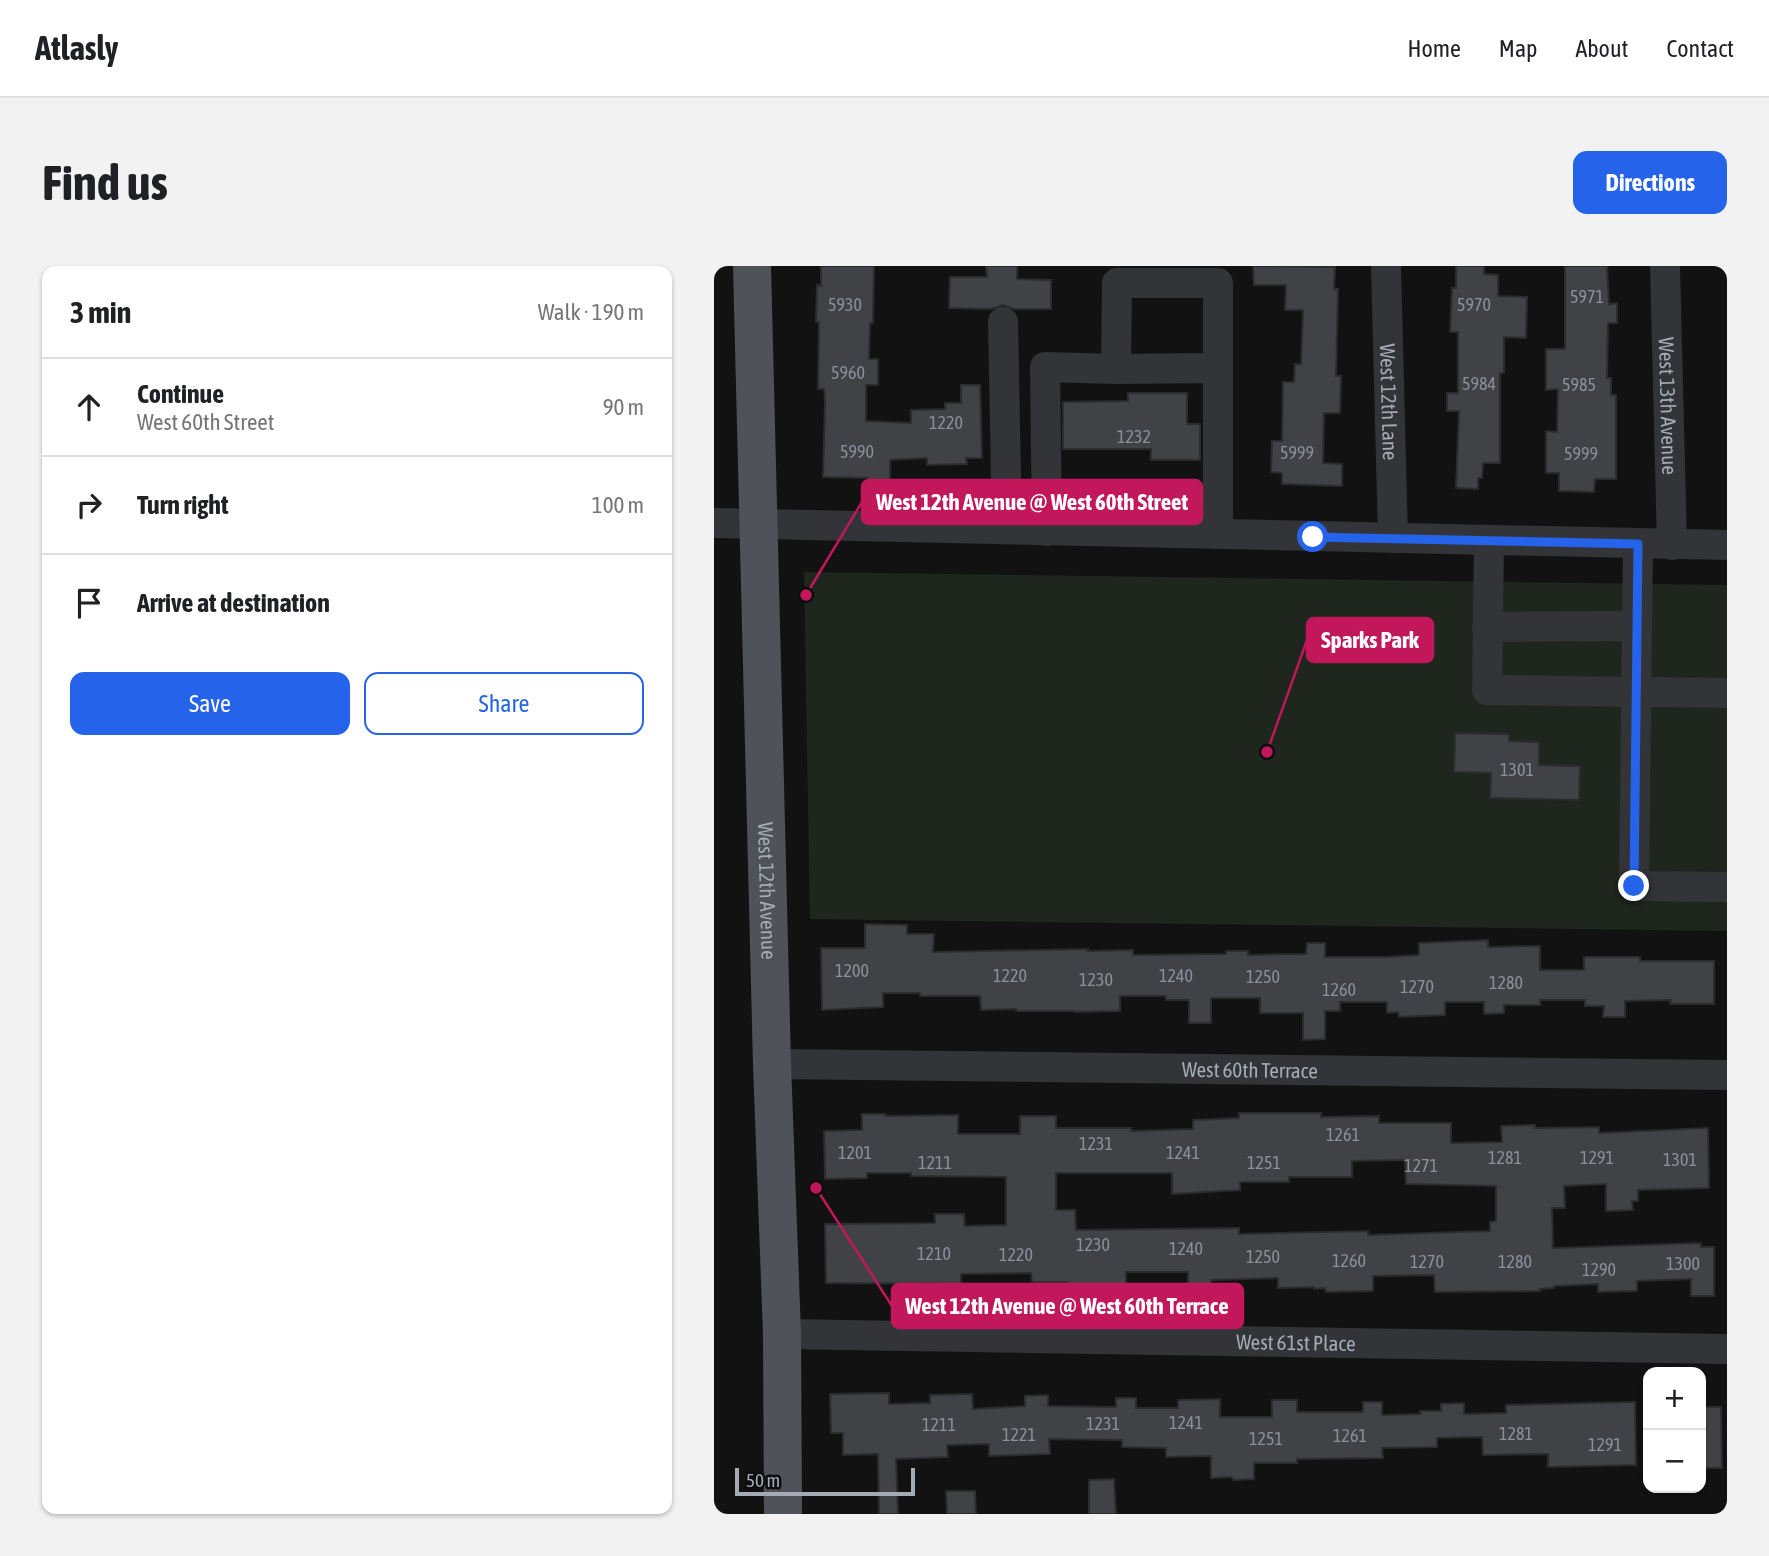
<!DOCTYPE html>
<html lang="en">
<head>
<meta charset="utf-8">
<style>
	body { margin:0; font-family:"Asap Condensed",sans-serif; background:#f2f2f2; color:#202124 }
	.controls { position:absolute; right:21px; bottom:21px; display:grid; overflow:hidden; border-radius:14px; box-shadow:0 2px 5px #0004 }
	.controls button { width:63px; height:63px; display:grid; place-items:center; padding:0; border:0; border-bottom:2px solid #e0e0e0; background:#fff; color:#202124; font:35px sans-serif }
	.scale { position:absolute; left:21px; bottom:18px; width:180px; box-sizing:border-box; padding-left:7px; border:4px solid #a3abb4; border-top:0; font-size:19px; line-height:24px; white-space:nowrap; color:#a3abb4; -webkit-text-stroke:5px #0d0d0e; paint-order:stroke }
	.stop { position:absolute; width:21px; height:21px; margin:-16px; border:5px solid #2563eb; border-radius:50%; background:#fff }
	.stop.end { background:#2563eb; border-color:#fff; box-shadow:0 2px 7px #0008 }
	.list { margin:0; padding:0; list-style:none }
	h2 { display:flex; justify-content:space-between; align-items:center; height:91px; margin:0; padding:0 28px; font-size:30px }
	h2 small { font-size:23px; font-weight:400; color:#757577 }
	.list li { display:grid; grid-template-columns:46px 1fr auto; gap:21px; align-items:center; box-sizing:border-box; height:98px; padding:0 28px; border-top:2px solid #e0e0e0 }
	.list b { display:block; font-size:26px; white-space:nowrap }
	.list p { margin:0; font-size:23px; white-space:nowrap; color:#757577 }
	.list em { font-size:23px; font-style:normal; color:#757577 }
	.actions { display:flex; gap:14px; padding:21px 28px }
	.actions a { flex:1; padding:16px 0; border:2px solid #2563eb; border-radius:14px; text-align:center; font-size:24px; color:#2563eb }
	.actions .main { background:#2563eb; color:#fff }
	.icon { flex:none; width:38px; height:38px; fill:none; stroke:currentColor; stroke-width:2; stroke-linecap:round; stroke-linejoin:round }
	.map { position:relative; flex:none; width:1013px; height:1248px; overflow:hidden; border-radius:14px }
	header { display:flex; align-items:center; gap:42px; box-sizing:border-box; height:98px; padding:0 35px; background:#fff; border-bottom:2px solid #e0e0e0 }
	header strong { font-size:33px }
	nav { display:flex; gap:38px; margin-inline-start:auto; font-size:24px }
	.intro { display:flex; align-items:center; justify-content:space-between; box-sizing:border-box; height:168px; padding:0 42px }
	h1 { margin:0; font-size:49px }
	.button { padding:18px 32px; border-radius:14px; background:#2563eb; color:#fff; font-size:24px; font-weight:700 }
	main { display:flex; gap:42px; padding:0 42px }
	aside { flex:1; background:#fff; border-radius:14px; box-shadow:0 2px 5px #0004 }
	.map>svg:first-child { display:block }
	.green { fill:#1e261e }
	.building { fill:#414246; stroke:#2c2c2f; stroke-width:2; fill-rule:evenodd }
	.lines { fill:none; stroke-linecap:round; stroke-linejoin:round }
	.minor { stroke:#333438; stroke-width:30 }
	.major { stroke:#4f5258; stroke-width:38 }
	.route { stroke:#2563eb; stroke-width:9 }
	.labels { text-anchor:middle; dominant-baseline:central; stroke-width:5; stroke-linejoin:round; paint-order:stroke }
	.number-label { font-size:18px; fill:#8a9198 }
	.street-label { font-size:21px; fill:#a3abb4; stroke:#0d0d0e }
	.leader { fill:none; stroke:#c2185b; stroke-width:2.5 }
	.callout-dot { fill:#c2185b; stroke:#0d0d0e; stroke-width:2.5 }
	.callout { fill:#c2185b; stroke:#c2185b; stroke-width:2.5 }
	.callout-label { font-size:23px; text-anchor:middle; font-weight:bold; fill:#fff }
</style>
</head>
<body>
<header>
<strong>Atlasly</strong>
<nav><a>Home</a><a>Map</a><a>About</a><a>Contact</a></nav>
</header>
<div class="intro"><h1>Find us</h1><a class="button">Directions</a></div>
<main>
<aside>
<h2>3 min<small>Walk · 190 m</small></h2>
<ul class="list">
<li><svg class="icon" aria-label="ahead" viewBox="0 0 24 24"><path d="M12 20V5M6 11l6-6 6 6"/></svg><div><b>Continue</b><p>West 60th Street</p></div><em>90 m</em></li>
<li><svg class="icon" aria-label="right" viewBox="0 0 24 24"><path d="M7 20v-9h11M14 6l5 5-5 5"/></svg><div><b>Turn right</b></div><em>100 m</em></li>
<li><svg class="icon" aria-label="arrive" viewBox="0 0 24 24"><path d="M6 21V4h12l-3 4 3 4H6"/></svg><div><b>Arrive at destination</b></div></li>
</ul>
<div class="actions"><a class="main">Save</a><a>Share</a></div>
</aside>
<div class="map">
<svg width="1013" height="1248" viewBox="0 0 1013 1248">
	<rect width="100%" height="100%" fill="#121213"/>
	<path class="green" d="M90 306 1013 319V665L96 653Z"/>
	<path class="building" d="M107 0H160L159 57H156L155 93H164V119H152V155L197 157V144L231 143V137H247V119H266L268 192H252L253 198 213 199V192L176 194V227L153 226 154 212 109 211 111 135 110 123H104L105 56H102L103 19 107 20Z
		M272 0H303V13L337 14V43H300L289 39 278 43 235 42 236 11H273Z
		M539 0 621 1 620 23H624L622 110H627L626 147H610L609 197 628 198V220L568 218V207L557 206 558 175H568L569 116H580L581 98H587L589 44H571L572 19H540Z
		M742 0H770V8L784 9V30L813 31 812 72 790 71V107H786V197H769L768 212H764V223L742 222 745 145H733V127H744V66H736L738 22H742Z
		M851 0H893L895 38 903 37V57H894L893 112H897V129H902V213H881L880 226 845 225V207H832V165L843 166 844 123 832 124V83H851Z
		M414 127H473V158H486V194H437V183H349V136L414 135Z
		M741 467 795 468V475L825 476V499L866 500 865 534 776 532 777 507 740 506Z
		M151 658 193 659V668H220L219 686 374 683V685L419 684V689L512 688V685H534V689L592 688 593 677H611V691H672L705 689V677L774 674V681L826 680V704H870V691H926V695H1000V738H956L957 734 911 735V751H889L890 740H871V734H826V739H790V747L770 748V736H731V749L685 751 684 746 673 747V736H626V745H611V773L589 774V747H546V732H497V757H475V734H452V730H406V745L361 746V745H302V743L267 744 266 730H206V727H169V741L108 744 107 682H151Z
		M525 847H607V851L665 850V857H737V877L788 876 787 860 821 859V862L885 861V867L994 862 995 922 924 924V935H918L919 944 892 945V918L850 920 851 942H838L839 982 987 977V981H1000V1030H977V1013L923 1015V1025L884 1026V1018L840 1020V1022L825 1023 826 1025 721 1026 720 1009 659 1010V1025L612 1026 611 1022 600 1023V1021L564 1022V1012L497 1014V1022H474V1006H412V1020L353 1021V1016H318L317 1007 247 1008V1018L112 1017 111 958 221 957V948H250L251 960 292 959V911L197 910V907H153V912L111 913 110 865 148 864V848H171V850L244 849V868H306V850H342V862H417V865L479 863V854L525 852ZM691 894 692 918 782 920V955L776 956V965L654 969V965L525 968V962L362 964 361 944H342V907H458V928L526 924V916H575V911H638V895Z
		M175 1127V1138L216 1137V1129L258 1128 259 1143 311 1140V1130L334 1129V1140L402 1141V1132H422V1142H464V1134L506 1133V1151H558V1134H583V1146H649V1136H668V1149L706 1148V1145H727V1138L750 1137V1148L792 1147V1139L921 1136 922 1199 834 1201V1188L769 1189 768 1171 723 1172V1181L668 1182 669 1192 583 1193V1197H540V1213L519 1214 518 1211 497 1212V1190L452 1191V1182L408 1181V1174L335 1173 336 1188 275 1190V1178L233 1179 234 1191 182 1193 184 1248H165L164 1188 129 1189V1167H117L116 1128Z
		M987 1141H1007L1008 1202H987Z
		M400 1213 402 1248H375V1214Z
		M232 1225H261L262 1248H233Z"/>
	<g class="lines">
		<g class="minor">
			<path id="s1" d="M672 0 679 272"/>
			<path id="s2" d="M951 0 958 279"/>
			<path d="M289 56 293 263"/>
			<path d="M402 103 504 102"/>
			<path d="M0 257 1013 279"/>
			<path d="M333 265 331 101 402 103 403 17H504V268"/>
			<path d="M775 274 773 424 1013 427"/>
			<path d="M924 278 920 620 1013 621"/>
			<path d="M773 361 923 360"/>
			<path id="s3" d="M58 798 1013 809"/>
			<path id="s4" d="M68 1068 1013 1083"/>
		</g>
		<path class="major" id="s5" d="M38 0 58 798 68 1068 69 1248"/>
	</g>
	<g class="lines">
		<path class="route" d="M599 271 924 278 920 620"/>
	</g>
	<g class="labels">
		<g class="number-label">
			<text x="873" y="30">5971</text>
			<text x="131" y="38">5930</text>
			<text x="760" y="38">5970</text>
			<text x="134" y="106">5960</text>
			<text x="765" y="117">5984</text>
			<text x="865" y="118">5985</text>
			<text x="232" y="156">1220</text>
			<text x="420" y="170">1232</text>
			<text x="143" y="185">5990</text>
			<text x="583" y="186">5999</text>
			<text x="867" y="187">5999</text>
			<text x="803" y="503">1301</text>
			<text x="138" y="704">1200</text>
			<text x="296" y="709">1220</text>
			<text x="462" y="709">1240</text>
			<text x="549" y="710">1250</text>
			<text x="382" y="713">1230</text>
			<text x="792" y="716">1280</text>
			<text x="703" y="720">1270</text>
			<text x="625" y="723">1260</text>
			<text x="629" y="868">1261</text>
			<text x="382" y="877">1231</text>
			<text x="141" y="886">1201</text>
			<text x="469" y="886">1241</text>
			<text x="791" y="891">1281</text>
			<text x="883" y="891">1291</text>
			<text x="966" y="893">1301</text>
			<text x="221" y="896">1211</text>
			<text x="550" y="896">1251</text>
			<text x="707" y="899">1271</text>
			<text x="379" y="978">1230</text>
			<text x="472" y="982">1240</text>
			<text x="220" y="987">1210</text>
			<text x="302" y="988">1220</text>
			<text x="549" y="990">1250</text>
			<text x="635" y="994">1260</text>
			<text x="713" y="995">1270</text>
			<text x="801" y="995">1280</text>
			<text x="969" y="997">1300</text>
			<text x="885" y="1003">1290</text>
			<text x="472" y="1156">1241</text>
			<text x="389" y="1157">1231</text>
			<text x="225" y="1158">1211</text>
			<text x="802" y="1167">1281</text>
			<text x="305" y="1168">1221</text>
			<text x="636" y="1169">1261</text>
			<text x="552" y="1172">1251</text>
			<text x="891" y="1178">1291</text>
		</g>
		<g class="street-label">
			<text stroke="none"><textPath href="#s1" startOffset="136">West 12th Lane</textPath></text>
			<text stroke="none"><textPath href="#s2" startOffset="140">West 13th Avenue</textPath></text>
			<text stroke="none"><textPath href="#s5" startOffset="625">West 12th Avenue</textPath></text>
			<text stroke="none"><textPath href="#s3" startOffset="478">West 60th Terrace</textPath></text>
			<text stroke="none"><textPath href="#s4" startOffset="514">West 61st Place</textPath></text>
		</g>
	</g>
	<path class="leader" d="M92 329L148 236M553 486L593 374M102 922L178 1040"/>
	<g class="callout-dot">
		<circle cx="92" cy="329" r="7"/>
		<circle cx="553" cy="486" r="7"/>
		<circle cx="102" cy="922" r="7"/>
	</g>
	<g class="callout">
		<rect x="148" y="214" width="340" height="44" rx="7"/>
		<rect x="593" y="352" width="126" height="44" rx="7"/>
		<rect x="178" y="1018" width="351" height="44" rx="7"/>
	</g>
	<g class="callout-label">
		<text x="318" y="244">West 12th Avenue @ West 60th Street</text>
		<text x="656" y="382">Sparks Park</text>
		<text x="353" y="1048">West 12th Avenue @ West 60th Terrace</text>
	</g>
</svg>
<div class="controls">
<button>+</button>
<button>−</button>
</div>
<div class="scale">50 m</div>
<div class="stop" style="left:599px;top:271px"></div>
<div class="stop end" style="left:920px;top:620px"></div>
</div>
</main>
</body>
</html>
